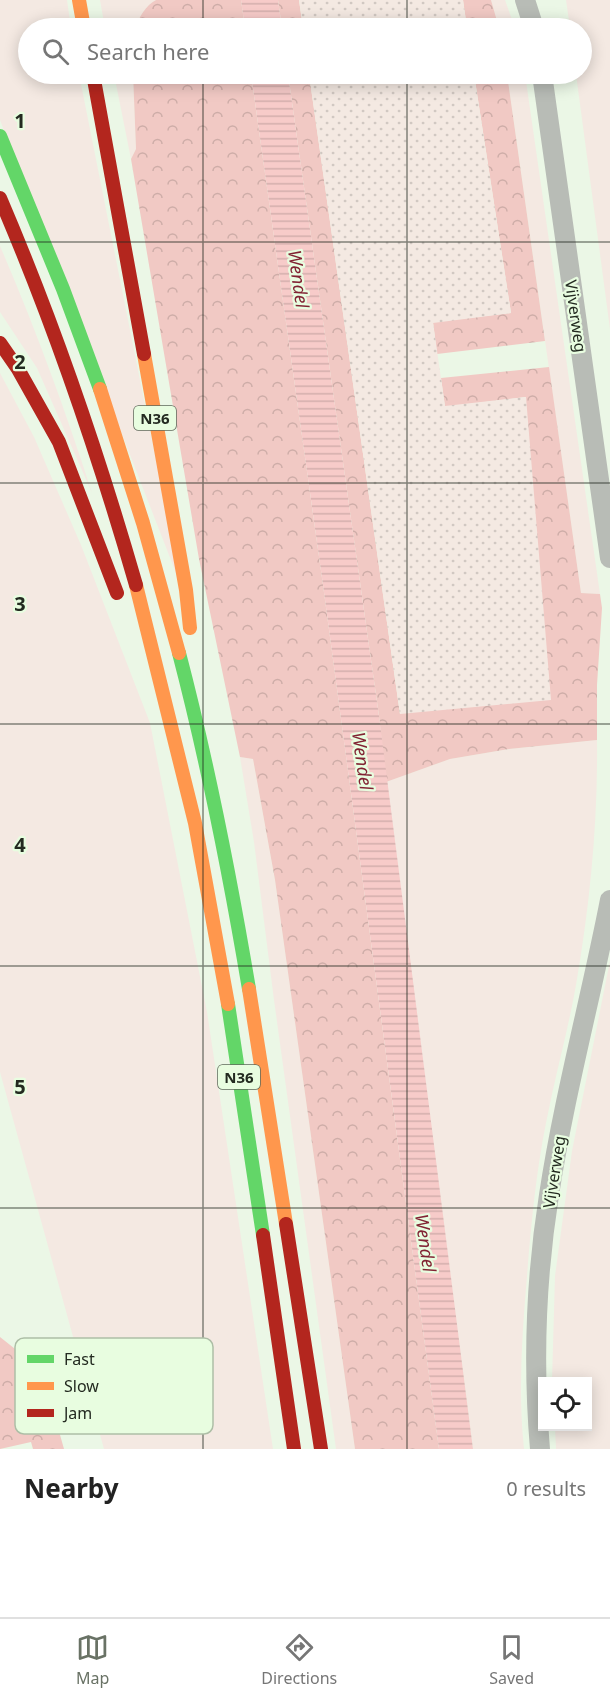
<!DOCTYPE html>
<html lang="en">
<head>
<meta charset="utf-8">
<style>
	body { margin:0; font-family:"Noto Sans",sans-serif; background:#f6f6f6; color:#222 }
	.controls { position:absolute; right:18px; bottom:18px; display:grid; overflow:hidden; border-radius:0px; box-shadow:0 3px 15px #0003 }
	.controls button { width:54px; height:54px; display:grid; place-items:center; padding:0; border:0; border-bottom:2px solid #e0e0e0; background:#fff; color:#222; font:30px sans-serif }
	.list { margin:0; padding:0; list-style:none }
	h2 { display:flex; justify-content:space-between; align-items:center; height:78px; margin:0; padding:0 24px; font-size:26px }
	h2 small { font-size:20px; font-weight:400; color:#767676 }
	.icon { flex:none; width:33px; height:33px; fill:none; stroke:currentColor; stroke-width:2; stroke-linecap:round; stroke-linejoin:round }
	.map { position:relative; flex:none; width:610px; height:1449px; overflow:hidden }
	.search { position:absolute; background:#fff; box-shadow:0 3px 15px #0003; left:18px; right:18px; top:18px; height:66px; display:flex; align-items:center; gap:15px; box-sizing:border-box; padding:0 21px; border-radius:33px; color:#767676; font-size:22px }
	.sheet { height:168px; background:#fff }
	nav { display:flex; justify-content:space-around; align-items:center; box-sizing:border-box; height:84px; border-top:2px solid #e0e0e0; background:#fff; font-size:16px; color:#767676 }
	nav a { display:grid; justify-items:center; gap:3px }
	nav .on { color:#697265 }
	.map>svg:first-child { display:block }
	.grass { fill:#f4e9e2 }
	.forest { fill:url(#forest-crowns) }
	.garden { fill:url(#garden-dots) }
	.water { fill:url(#water-rules) }
	.lines { fill:none; stroke-linecap:round; stroke-linejoin:round }
	.street { stroke:#b8bcb6; stroke-width:20 }
	.fast { stroke:#63d668; stroke-width:14 }
	.slow { stroke:#ff974d; stroke-width:14 }
	.jam { stroke:#b3261e; stroke-width:14 }
	.grid { fill:none; stroke:#232a20; stroke-width:1.5; stroke-opacity:0.55 }
	.labels { text-anchor:middle; dominant-baseline:central; stroke-width:4.5; stroke-linejoin:round; paint-order:stroke }
	.shield { fill:#e8fde0; stroke:#5e695a; stroke-width:1.5 }
	.shield-label { font-size:15px; font-weight:bold; fill:#232a20 }
	.street-label { font-size:16px; fill:#232a20; stroke:#e8fde0 }
	.water-label { font-size:18px; font-style:italic; fill:#812333; stroke:#e8fde0 }
	.key { fill:#e8fde0; stroke:#adbea6; stroke-width:1.5 }
	.key-label { font-size:16px; fill:#232a20 }
	.grid-label { font-size:20px; text-anchor:middle; font-weight:bold; fill:#232a20; stroke:#e8fde0; stroke-width:4.5; stroke-linejoin:round; paint-order:stroke }
</style>
</head>
<body>
<div class="map">
<svg width="610" height="1449" viewBox="0 0 610 1449">
	<defs>
		<pattern id="forest-crowns" width="20" height="18" patternUnits="userSpaceOnUse" patternTransform="scale(1.5)"><rect width="20" height="18" fill="#f1c9c4"/><path d="M2 6a3 3 0 1 1 6 0M12 15a3 3 0 1 1 6 0" fill="none" stroke="#ceada8"/></pattern>
		<pattern id="garden-dots" width="8" height="8" patternUnits="userSpaceOnUse" patternTransform="scale(1.5)"><rect width="8" height="8" fill="#f4e9e2"/><path d="M2 2h.1M6 6h.1" fill="none" stroke="#d1c8c2" stroke-width="1.8" stroke-linecap="round"/></pattern>
		<pattern id="water-rules" width="6" height="5" patternUnits="userSpaceOnUse" patternTransform="scale(1.5)"><rect width="6" height="5" fill="#f7cbc9"/><path d="M0 2.5h6" fill="none" stroke="#d3aeac"/></pattern>
	</defs>
	<rect width="100%" height="100%" fill="#ebf7e6"/>
	<path class="grass" d="M0 0H67L71 28H28V74H79L181 586 0 120Z
		M100 0H156C146 5 138 18 136 28H105Z
		M491 0H505L515 28H499Z
		M566 0H610V329L576 74H582V28H570Z
		M114 74H133L136 149 131 159Z
		M507 74H525L600 594 581 593Z
		M0 246C35 327 65 409 92 493L37 368 0 312Z
		M0 373 34 437 81 545 150 723 207 1012 273 1449H104L0 1072Z
		M597 740C598 822 590 904 576 985 568 1031 555 1076 546 1123 536 1173 531 1225 527 1276 522 1334 518 1391 524 1449H473L386 782 450 759 509 749Z
		M240 757 253 759 275 880 355 1449H336L274 1000 254 842Z
		M610 961V1449H556L555 1427 588 1426V1382L552 1381 555 1276 572 1151Z"/>
	<path class="forest" d="M156 0H241L245 28H136C138 18 146 5 156 0Z
		M278 0H299L303 28H282Z
		M463 0H491L499 28H467Z
		M133 74H251L323 585 439 1449H355L275 880 253 759 240 757 199 559 131 159 136 149Z
		M288 74H309L400 714 526 397 445 407 441 378 549 367 581 593 600 594 602 608 597 685V740L509 749 450 759 386 782 379 716Z
		M474 74H507L545 341 437 354 433 322 511 313Z
		M0 1337 29 1360 44 1378 64 1449H33L31 1442 0 1449Z"/>
	<path class="garden" d="M299 0H463L467 28H303Z
		M309 74H474L511 313 433 323 445 406 526 397 551 700 400 714Z"/>
	<path class="water" d="M241 0H278L282 28H245Z
		M251 74H288L379 716 473 1449H439L323 585Z"/>
	<g class="lines">
		<path class="street" d="M525 0 534 28
			M542 74 610 558
			M540 1449C533 1366 536 1277 549 1195 564 1096 591 998 610 900"/>
		<path class="fast" d="M0 136 63 289 100 389
			M179 653C208 764 230 876 249 989
			M228 1004 263 1235"/>
		<path class="slow" d="M79 0 84 28
			M144 354 186 590 190 628
			M100 389 143 523 179 653
			M136 585 195 823 228 1004
			M249 989 286 1224"/>
		<path class="jam" d="M93 74 144 354
			M0 198C54 324 98 453 136 585
			M0 343 18 369 59 442 117 593
			M286 1224 321 1449
			M263 1235 294 1449"/>
	</g>
	<path class="grid" d="M203 0V28M407 0V28M203 74V1449M407 74V1449M0 242H610M0 483H610M0 724H610M0 966H610M0 1208H610"/>
	<g class="labels">
		<g class="shield">
			<rect x="134" y="406" width="42" height="24" rx="4.5"/>
			<rect x="218" y="1065" width="42" height="24" rx="4.5"/>
		</g>
		<g class="shield-label">
			<text x="155" y="418">N36</text>
			<text x="239" y="1077">N36</text>
		</g>
		<g class="street-label">
			<text transform="translate(576 316) rotate(82)">Vijverweg</text>
			<text transform="translate(554 1172) rotate(-81)">Vijverweg</text>
		</g>
		<g class="water-label">
			<text transform="translate(299 279) rotate(82)">Wendel</text>
			<text transform="translate(363 761) rotate(82)">Wendel</text>
			<text transform="translate(426 1243) rotate(82)">Wendel</text>
		</g>
	</g>
	<rect x="15" y="1338" width="198" height="96" rx="9" class="key"/>
	<rect x="27" y="1355" width="27" height="8" fill="#63d668"/>
	<rect x="27" y="1382" width="27" height="8" fill="#ff974d"/>
	<rect x="27" y="1409" width="27" height="8" fill="#b3261e"/>
	<g class="key-label">
		<text x="64" y="1365">Fast</text>
		<text x="64" y="1392">Slow</text>
		<text x="64" y="1419">Jam</text>
	</g>
	<g class="grid-label">
		<text x="20" y="128">1</text>
		<text x="20" y="369">2</text>
		<text x="20" y="611">3</text>
		<text x="20" y="852">4</text>
		<text x="20" y="1094">5</text>
	</g>
</svg>
<div class="controls">
<button><svg class="icon" aria-label="locate" viewBox="0 0 24 24"><circle cx="12" cy="12" r="6"/><path d="M12 2v4M12 18v4M2 12h4M18 12h4"/></svg></button>
</div>
<div class="search"><svg class="icon" aria-label="search" viewBox="0 0 24 24"><circle cx="10" cy="10" r="6"/><path d="M15 15l6 6"/></svg>Search here</div>
</div>
<section class="sheet">
<h2>Nearby<small>0 results</small></h2>
<ul class="list">
</ul>
</section>
<nav>
<a class="on"><svg class="icon" aria-label="map" viewBox="0 0 24 24"><path d="M3 6l6-2 6 2 6-2v14l-6 2-6-2-6 2zM9 4v14M15 6v14"/></svg>Map</a>
<a><svg class="icon" aria-label="directions" viewBox="0 0 24 24"><path d="M12 3l9 9-9 9-9-9zM9 14v-3h6M13 9l2 2-2 2"/></svg>Directions</a>
<a><svg class="icon" aria-label="saved" viewBox="0 0 24 24"><path d="M7 4h10v16l-5-4-5 4z"/></svg>Saved</a>
</nav>
</body>
</html>
